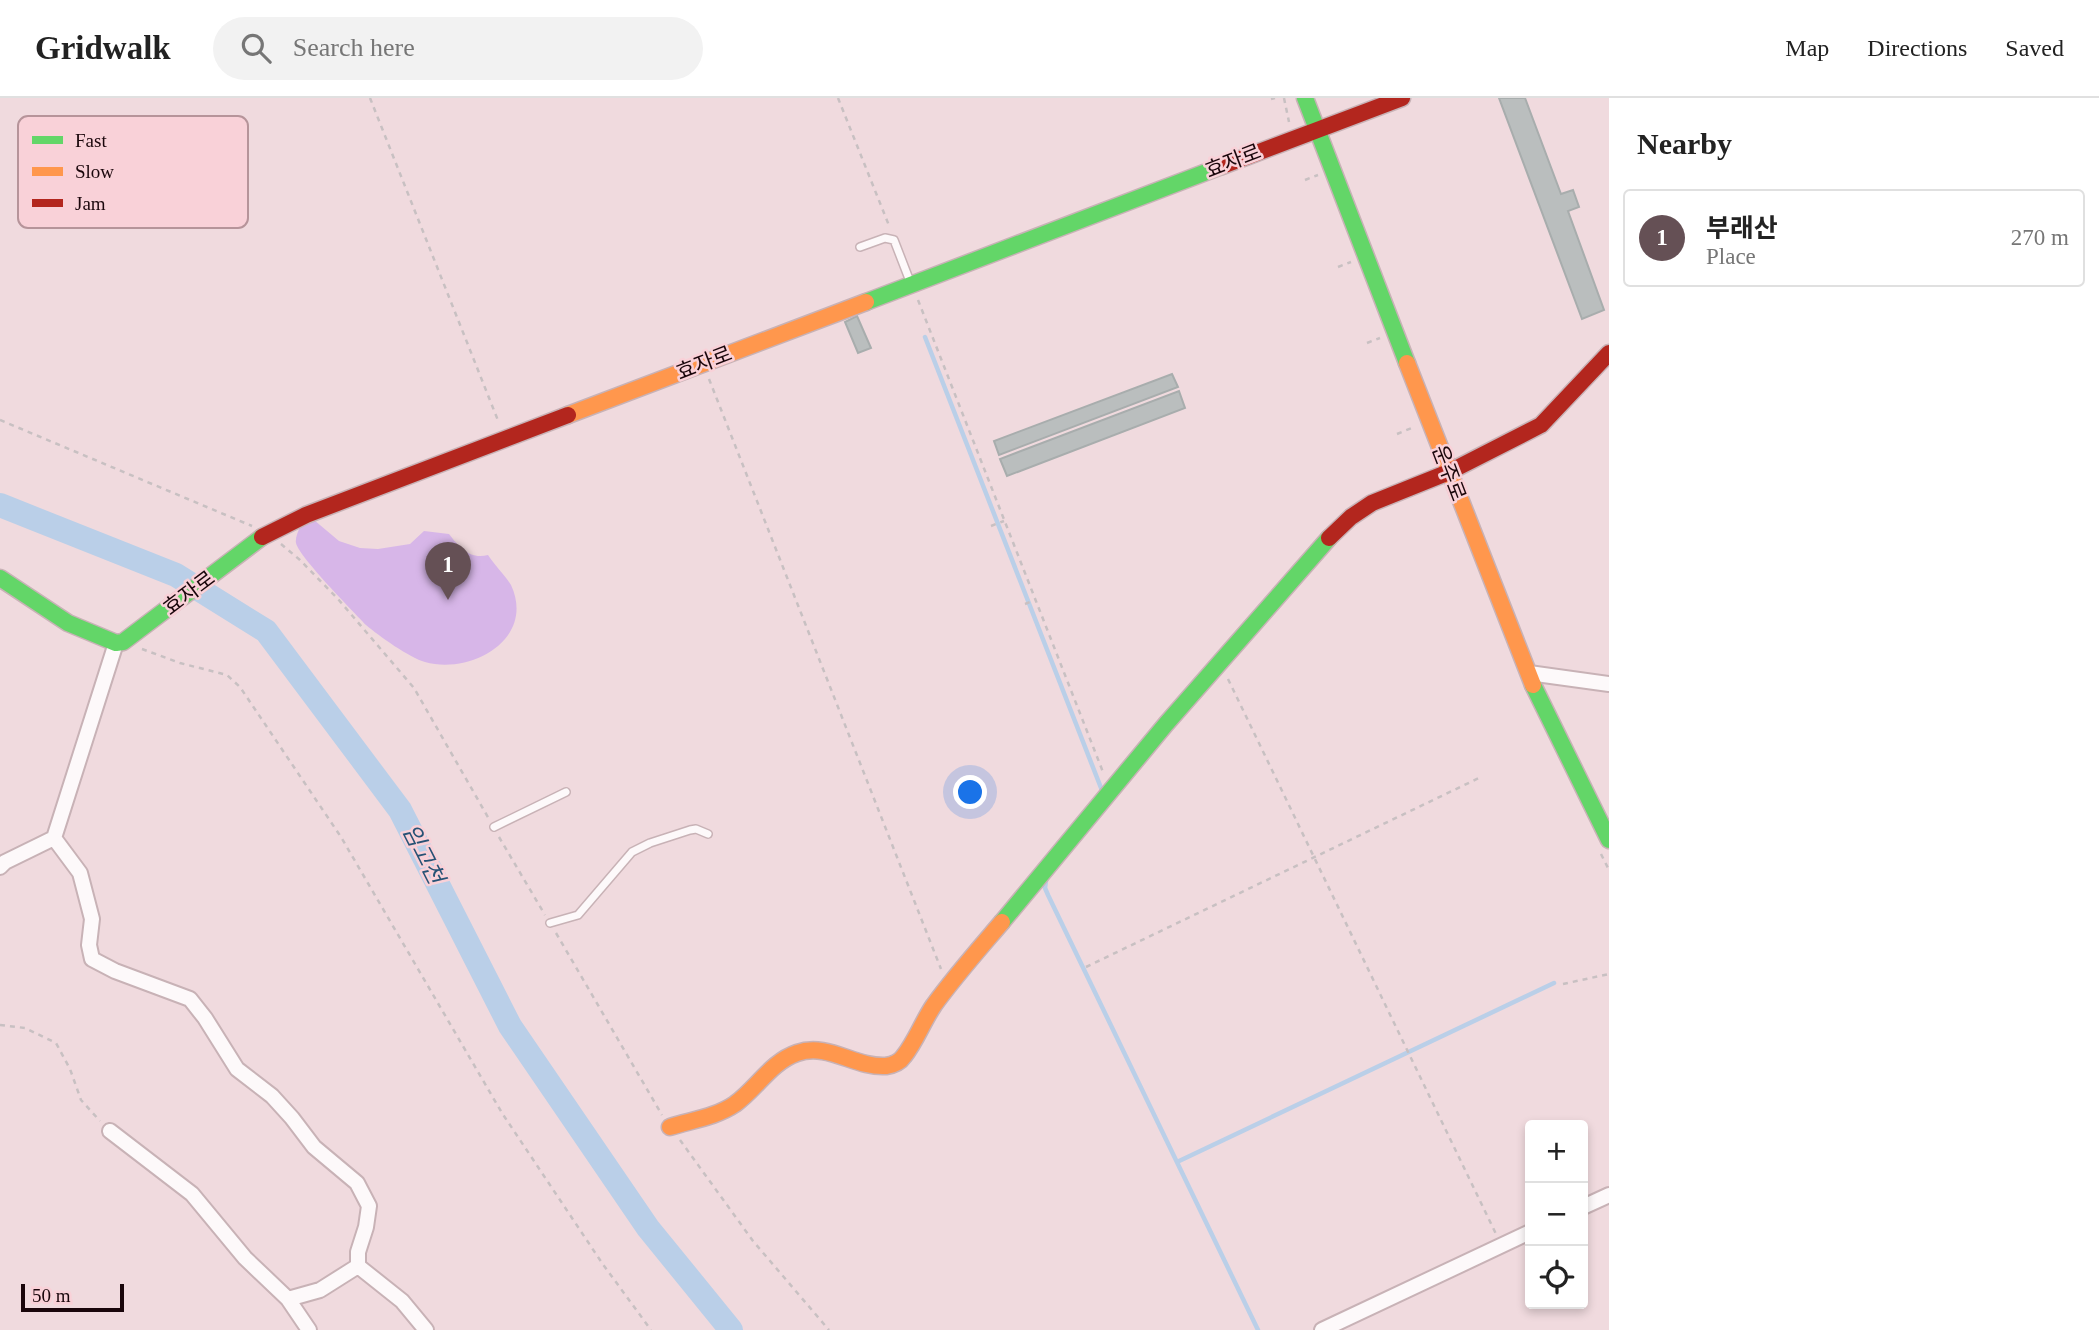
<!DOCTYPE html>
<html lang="en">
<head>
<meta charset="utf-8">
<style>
	body { margin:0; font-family:"Times New Roman","Noto Sans KR",serif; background:#f2f2f2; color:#222 }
	.controls { position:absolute; right:21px; bottom:21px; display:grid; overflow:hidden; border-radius:7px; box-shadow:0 4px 10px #0003 }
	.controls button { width:63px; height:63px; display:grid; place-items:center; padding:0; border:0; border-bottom:2px solid #e0e0e0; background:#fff; color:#222; font:35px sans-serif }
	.scale { position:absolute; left:21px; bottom:18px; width:103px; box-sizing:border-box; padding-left:7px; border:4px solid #1a060b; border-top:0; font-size:19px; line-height:24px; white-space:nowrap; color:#1a060b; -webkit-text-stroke:5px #f9d1d8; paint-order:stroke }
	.you { position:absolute; left:971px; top:695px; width:24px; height:24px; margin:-18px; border:5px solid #fff; border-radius:50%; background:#1a73e8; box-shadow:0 0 0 10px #1a73e833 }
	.badge { display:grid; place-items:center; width:46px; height:46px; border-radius:50%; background:#655055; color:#fff; font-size:23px; font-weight:700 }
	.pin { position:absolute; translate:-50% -58px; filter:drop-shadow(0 2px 4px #0008) }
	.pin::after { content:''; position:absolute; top:37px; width:24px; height:21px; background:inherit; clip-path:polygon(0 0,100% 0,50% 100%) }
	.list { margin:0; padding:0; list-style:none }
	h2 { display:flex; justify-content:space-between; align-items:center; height:91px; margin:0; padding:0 28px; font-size:30px }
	h2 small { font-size:23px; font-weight:400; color:#767676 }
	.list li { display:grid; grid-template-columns:46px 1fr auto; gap:21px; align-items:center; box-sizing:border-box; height:98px; margin:0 14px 14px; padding:0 14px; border:2px solid #e0e0e0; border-radius:7px }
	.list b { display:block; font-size:26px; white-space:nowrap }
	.list p { margin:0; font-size:23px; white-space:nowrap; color:#767676 }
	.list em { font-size:23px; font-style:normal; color:#767676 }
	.icon { flex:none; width:38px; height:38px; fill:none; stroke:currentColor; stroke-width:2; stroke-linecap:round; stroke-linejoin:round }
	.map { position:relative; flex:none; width:1609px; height:1232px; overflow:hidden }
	header { display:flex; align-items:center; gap:42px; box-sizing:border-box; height:98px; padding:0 35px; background:#fff; border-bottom:2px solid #e0e0e0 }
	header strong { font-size:33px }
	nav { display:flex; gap:38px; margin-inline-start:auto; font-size:24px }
	.search { width:490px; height:63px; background:#f2f2f2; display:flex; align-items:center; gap:18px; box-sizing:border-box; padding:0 24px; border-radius:38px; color:#767676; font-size:26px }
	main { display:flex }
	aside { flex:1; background:#fff }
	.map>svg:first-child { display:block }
	.forest { fill:#d7b6e8 }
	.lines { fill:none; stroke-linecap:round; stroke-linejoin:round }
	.stream { stroke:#bacfe8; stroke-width:4.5 }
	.river { stroke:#bacfe8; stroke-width:24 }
	.building { fill:#babebe; stroke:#a8adad; stroke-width:2 }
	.lane-casing { stroke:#c8b2b6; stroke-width:10 }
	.street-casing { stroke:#c8b2b6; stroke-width:18 }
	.fast-casing { stroke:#c8b2b6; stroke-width:19 }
	.slow-casing { stroke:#c8b2b6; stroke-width:19 }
	.jam-casing { stroke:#c8b2b6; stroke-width:19 }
	.path { stroke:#c8c0c2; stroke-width:2.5; stroke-dasharray:5 5; stroke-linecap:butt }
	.lane { stroke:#fdf9fa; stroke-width:7 }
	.street { stroke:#fdf9fa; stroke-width:14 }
	.fast { stroke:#63d668; stroke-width:16 }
	.slow { stroke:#ff974d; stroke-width:16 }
	.jam { stroke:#b3261e; stroke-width:16 }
	.labels { text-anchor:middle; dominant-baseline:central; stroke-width:5; stroke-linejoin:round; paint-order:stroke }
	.street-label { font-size:21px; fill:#1a060b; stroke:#f9d1d8 }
	.water-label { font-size:23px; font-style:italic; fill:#265275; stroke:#f9d1d8 }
	.key { fill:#f9d1d8; stroke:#b6949a; stroke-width:2 }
	.key-label { font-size:19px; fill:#1a060b }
</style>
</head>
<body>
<header>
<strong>Gridwalk</strong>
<div class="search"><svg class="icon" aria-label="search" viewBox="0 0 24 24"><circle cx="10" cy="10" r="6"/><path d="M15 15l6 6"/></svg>Search here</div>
<nav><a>Map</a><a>Directions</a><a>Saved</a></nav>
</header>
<main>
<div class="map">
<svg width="1609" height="1232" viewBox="0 0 1609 1232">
	<rect width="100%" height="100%" fill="#f0dade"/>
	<path class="forest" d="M314 422 339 443 360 450 378 451 410 446 424 433 449 436C459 449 470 462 488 457 493 465 507 480 511 487 536 541 471 577 425 564 410 560 379 538 366 527 354 514 299 459 296 445 295 440 298 434 300 429Z"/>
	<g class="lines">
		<path class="stream" d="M925 239 1103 695
			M1046 783 1045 790 1048 797 1258 1232
			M1177 1064 1554 885"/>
		<path class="river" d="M0 407 176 477 266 533 400 712 510 928 648 1130 731 1232"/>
	</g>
	<path class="building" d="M1499 0H1525L1561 96 1573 92 1579 109 1568 113 1604 212 1582 221Z
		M857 218 871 250 858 255 845 224Z
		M1172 276 1178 289 999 357 994 343Z
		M1179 293 1185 310 1007 378 1000 361Z"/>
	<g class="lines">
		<defs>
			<path id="lane" d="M860 149 885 140 894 142 911 186
				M494 729 566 694
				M550 825 578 817 632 754 650 745 690 732 696 731 708 736"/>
			<path id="street" d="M1529 575 1609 586
				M54 740 80 775 92 821 89 847 92 861 115 873 190 901 205 920 237 971 272 998 292 1020 314 1049 357 1085 369 1108 366 1129 358 1154V1168L402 1203 426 1232
				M0 769 5 764 54 740 116 545
				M110 1033 192 1096 245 1160 288 1201 320 1192 358 1168
				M1583 1109 1609 1097
				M288 1201 309 1232
				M1322 1232 1530 1134"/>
			<path id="fast" d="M1305 0 1407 265
				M866 204 1222 68
				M0 480 68 525 116 545 123 544 262 439
				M1533 587 1609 742
				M1002 824 1166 626 1329 440"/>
			<path id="slow" d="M1407 265 1533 587
				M568 317 866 204
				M670 1029C692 1022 716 1019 735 1006 757 990 771 964 797 955 828 944 855 970 886 968 893 967 900 964 904 958 916 943 923 923 934 907 955 878 979 851 1002 824"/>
			<path id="jam" d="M1222 68 1402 0
				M262 439 306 417 568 317
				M1329 440 1351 419 1372 405 1449 374 1541 327 1609 255"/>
		</defs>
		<use href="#lane" class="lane-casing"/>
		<use href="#street" class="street-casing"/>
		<use href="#fast" class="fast-casing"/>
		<use href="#slow" class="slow-casing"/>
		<use href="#jam" class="jam-casing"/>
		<path class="path" d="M370 0 499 325
			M838 0 890 130
			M1284 0 1289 24
			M1271 1 1275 0
			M1305 82 1318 77
			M1338 169 1351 164
			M918 202 1103 674
			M1367 245 1380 240
			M709 281 941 871
			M0 322 252 428
			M1397 336 1414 329
			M991 428 1004 423
			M281 446 300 462 338 501 414 590 489 721
			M1025 506 1035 502
			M142 551 180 565 227 577 240 589 341 739 502 1015 602 1165 651 1232
			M1228 581 1496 1136
			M499 739 545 817
			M1601 756 1609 772
			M556 835 662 1017
			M1086 869 1479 680
			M1563 886 1609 876
			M0 927 25 930 56 945 70 971 81 1002 100 1023
			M680 1042 753 1143 829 1232"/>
		<use href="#lane" class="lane"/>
		<use href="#street" class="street"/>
		<use href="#fast" class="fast"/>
		<use href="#slow" class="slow"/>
		<use href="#jam" class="jam"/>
	</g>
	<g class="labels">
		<g class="street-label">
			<text transform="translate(1233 63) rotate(-21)">효자로</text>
			<text transform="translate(704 265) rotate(-21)">효자로</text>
			<text transform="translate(1449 375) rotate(69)">운주로</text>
			<text transform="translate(189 495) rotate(-37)">효자로</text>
		</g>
		<g class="water-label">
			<text transform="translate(423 756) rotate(63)">임고천</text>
		</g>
	</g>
	<rect x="18" y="18" width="230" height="112" rx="10" class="key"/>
	<rect x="32" y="38" width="31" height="8" fill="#63d668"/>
	<rect x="32" y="69" width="31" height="9" fill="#ff974d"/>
	<rect x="32" y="101" width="31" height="8" fill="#b3261e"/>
	<g class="key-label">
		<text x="75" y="49">Fast</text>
		<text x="75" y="80">Slow</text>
		<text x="75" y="112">Jam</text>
	</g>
</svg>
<div class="controls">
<button>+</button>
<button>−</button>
<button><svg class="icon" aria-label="locate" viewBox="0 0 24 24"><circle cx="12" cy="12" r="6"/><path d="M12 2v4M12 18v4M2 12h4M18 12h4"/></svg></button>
</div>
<div class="scale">50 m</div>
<div class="you"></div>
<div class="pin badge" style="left:448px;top:502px">1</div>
</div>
<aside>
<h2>Nearby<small></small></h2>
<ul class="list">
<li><span class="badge">1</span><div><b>부래산</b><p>Place</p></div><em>270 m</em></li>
</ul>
</aside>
</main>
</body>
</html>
